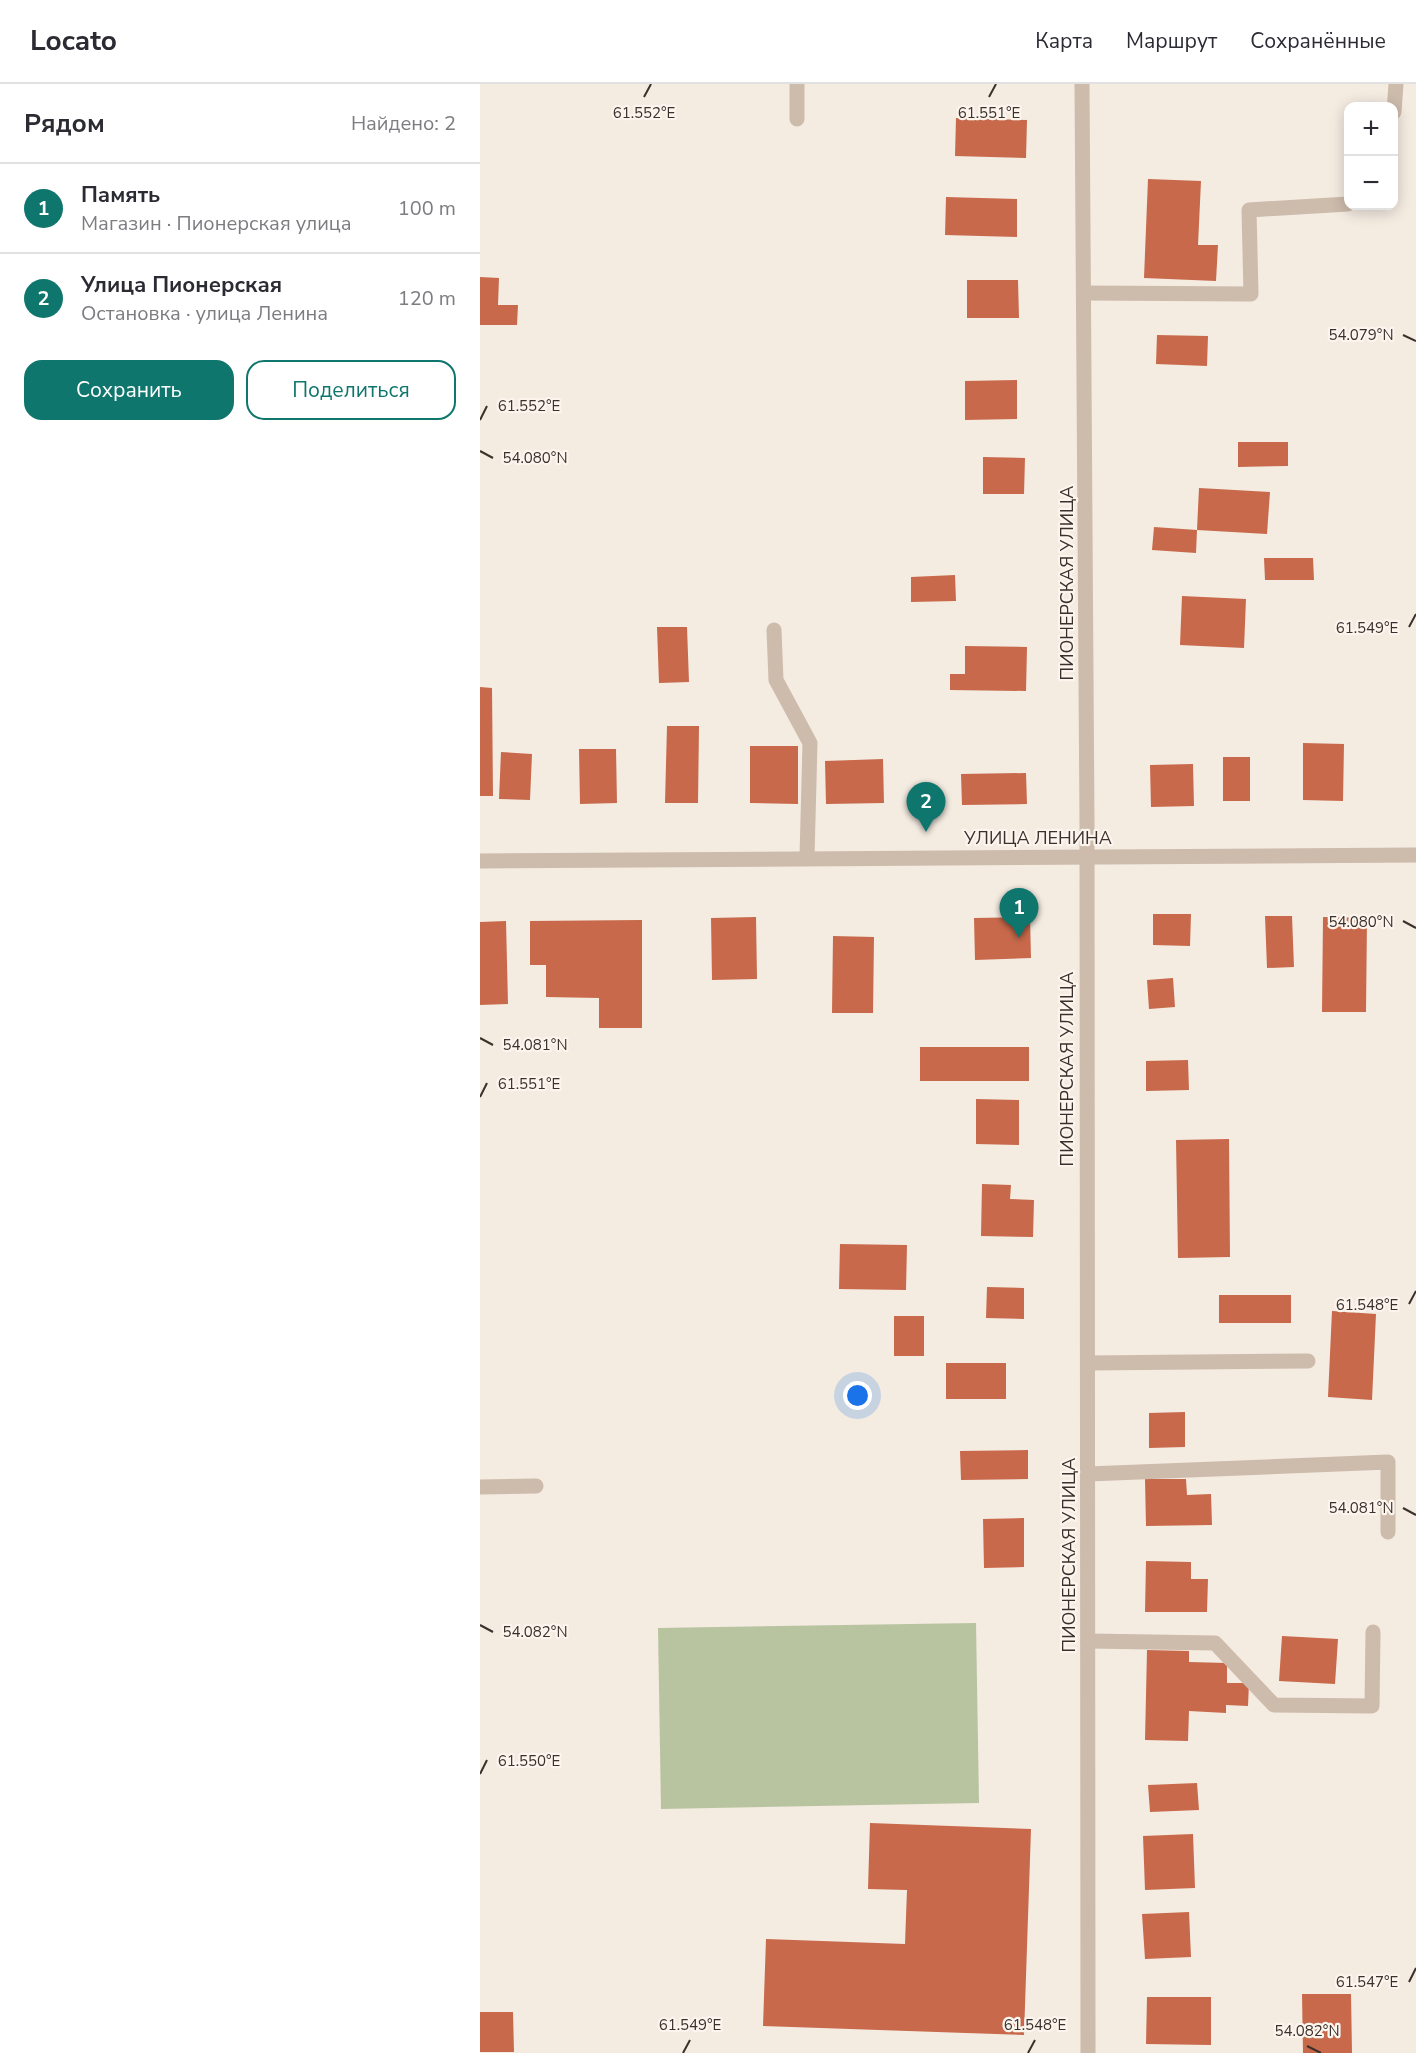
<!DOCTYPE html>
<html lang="ru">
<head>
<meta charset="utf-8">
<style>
	body { margin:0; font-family:"Nunito Sans",sans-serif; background:#f7f7f7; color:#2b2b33 }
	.controls { position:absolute; right:18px; top:18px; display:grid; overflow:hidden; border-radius:12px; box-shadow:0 3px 15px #0003 }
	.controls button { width:54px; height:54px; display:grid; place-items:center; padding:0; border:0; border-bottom:2px solid #e1e1e2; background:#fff; color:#2b2b33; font:30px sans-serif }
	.you { position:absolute; left:378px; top:1312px; width:21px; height:21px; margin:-15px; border:4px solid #fff; border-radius:50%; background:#1a73e8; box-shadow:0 0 0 9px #1a73e833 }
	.badge { display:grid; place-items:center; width:39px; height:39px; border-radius:50%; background:#0f766e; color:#fff; font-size:20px; font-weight:700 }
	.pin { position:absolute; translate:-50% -50px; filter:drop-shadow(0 2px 3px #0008) }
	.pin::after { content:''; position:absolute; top:32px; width:21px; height:18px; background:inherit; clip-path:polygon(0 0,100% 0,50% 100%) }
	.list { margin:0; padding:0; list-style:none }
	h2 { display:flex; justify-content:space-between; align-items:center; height:78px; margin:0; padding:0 24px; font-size:26px }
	h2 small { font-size:20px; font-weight:400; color:#7c7c81 }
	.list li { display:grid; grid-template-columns:39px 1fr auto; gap:18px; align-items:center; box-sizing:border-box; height:90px; padding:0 24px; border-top:2px solid #e1e1e2 }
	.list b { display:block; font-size:22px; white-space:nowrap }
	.list p { margin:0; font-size:20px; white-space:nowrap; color:#7c7c81 }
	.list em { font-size:20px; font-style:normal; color:#7c7c81 }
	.actions { display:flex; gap:12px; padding:18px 24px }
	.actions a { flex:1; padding:14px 0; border:2px solid #0f766e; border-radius:18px; text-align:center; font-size:21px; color:#0f766e }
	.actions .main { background:#0f766e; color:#fff }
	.map { position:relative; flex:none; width:936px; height:1969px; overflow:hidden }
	header { display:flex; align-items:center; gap:36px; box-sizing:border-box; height:84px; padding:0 30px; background:#fff; border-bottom:2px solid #e1e1e2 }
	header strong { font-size:28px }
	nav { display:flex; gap:33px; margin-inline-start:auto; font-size:21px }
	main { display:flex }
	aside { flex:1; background:#fff }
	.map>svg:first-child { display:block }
	.green { fill:#b8c4a0 }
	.building { fill:#c8694b }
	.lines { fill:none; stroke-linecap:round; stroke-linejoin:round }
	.service { stroke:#cdbbac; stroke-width:15 }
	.minor { stroke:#cdbbac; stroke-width:15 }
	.tertiary { stroke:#cdbbac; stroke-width:15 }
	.ticks { fill:none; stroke:#3b302b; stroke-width:2 }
	.labels { text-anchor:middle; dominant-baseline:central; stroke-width:4.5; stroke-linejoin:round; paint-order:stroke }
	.street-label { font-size:18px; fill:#3b302b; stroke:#fbf5ee }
	.ticks-label { font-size:15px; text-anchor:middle; fill:#3b302b; stroke:#fbf5ee; stroke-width:4.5; stroke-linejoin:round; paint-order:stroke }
</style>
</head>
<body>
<header>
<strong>Locato</strong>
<nav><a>Карта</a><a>Маршрут</a><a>Сохранённые</a></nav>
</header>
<main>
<aside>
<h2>Рядом<small>Найдено: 2</small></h2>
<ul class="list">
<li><span class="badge">1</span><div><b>Память</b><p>Магазин · Пионерская улица</p></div><em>100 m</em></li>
<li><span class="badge">2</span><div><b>Улица Пионерская</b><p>Остановка · улица Ленина</p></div><em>120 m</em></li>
</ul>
<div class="actions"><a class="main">Сохранить</a><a>Поделиться</a></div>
</aside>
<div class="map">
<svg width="936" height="1969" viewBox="0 0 936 1969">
	<rect width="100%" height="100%" fill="#f4ebe1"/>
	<path class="green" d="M496 1539 499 1719 181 1725 178 1544Z"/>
	<path class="building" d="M476 34 547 36 546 74 475 72Z
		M668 95 721 97 718 161H738L736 197 664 194Z
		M466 113 537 115V153L465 151Z
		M0 193 19 194 18 221H38L37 241H0Z
		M487 196H538L539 234H487Z
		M677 251 728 252 727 282 676 280Z
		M537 296V335L485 336V297Z
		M758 358H808V382L758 383Z
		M503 373 545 374 544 410H503Z
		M719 404 790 408 787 450 717 446Z
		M674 443 717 446 716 469 672 466Z
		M784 474H833L834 496H785Z
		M475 491 476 517 431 518V493Z
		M702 512 766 515 764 564 700 561Z
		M177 543H207L209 598 179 599Z
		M485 562 547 563 546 607 470 606V590H485Z
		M0 603 12 604 13 712H0Z
		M187 642H219L218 719H185Z
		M823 659 864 660 863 717 823 716Z
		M270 662H318V720L270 719Z
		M99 665H136L137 719 100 720Z
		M21 668 52 670 50 716 19 715Z
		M743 673H770V717H743Z
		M403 675 404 719 346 720 345 677Z
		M713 680 714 722 671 723 670 681Z
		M546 689 547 720 482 721 481 690Z
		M673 830H711L710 862 673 861Z
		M785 832H812L814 883 787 884Z
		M276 833 277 895 232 896 231 834Z
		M550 833 551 874 495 876 494 834Z
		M843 833 887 834 886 928H842Z
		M162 836V944H119V914L66 913V881H50V837Z
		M26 837 28 920 0 921V838Z
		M353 852 394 853 393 929H352Z
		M693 894 695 923 669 925 667 896Z
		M440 963H549V997H440Z
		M708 976 709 1006 666 1007V977Z
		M496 1015 539 1016V1061L496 1060Z
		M749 1055 750 1173 698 1174 696 1056Z
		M502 1100 531 1101 530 1115 554 1116 553 1153 501 1152Z
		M360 1160 427 1161 426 1206 359 1205Z
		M507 1203 544 1204V1235L506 1234Z
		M739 1211H811V1239H739Z
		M852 1227 896 1230 892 1316 848 1313Z
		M414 1232H444V1272H414Z
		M466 1279H526V1315H466Z
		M705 1328V1363L669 1364V1329Z
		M548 1366V1395L481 1396 480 1367Z
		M665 1395H706L707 1411 731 1410 732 1441 666 1442Z
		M544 1434V1483L504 1484 503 1435Z
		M666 1477 711 1478V1495H728L727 1528H665Z
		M802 1552 858 1555 855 1600 799 1597Z
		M667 1566 709 1567V1578L747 1579V1599H769L768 1622 746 1621V1629L709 1627 708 1657 665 1656Z
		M717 1699 719 1726 670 1728 668 1701Z
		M390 1739 551 1745 544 1951 283 1942 286 1855 425 1860 427 1806 388 1805Z
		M713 1750 715 1804 665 1806 663 1752Z
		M709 1828 711 1873 665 1875 662 1830Z
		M822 1910H871L872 1969H823Z
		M667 1913H731V1961L666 1960Z
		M0 1928H33L34 1968H0Z"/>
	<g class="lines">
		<path class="service" d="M914 28 916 0
			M317 35V0
			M604 209 771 210 769 126 868 120
			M294 546 296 596 330 659 327 773
			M608 1279 828 1277
			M608 1390 908 1378V1448
			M0 1403 56 1402
			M608 1557 735 1559 794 1621 892 1622 893 1548"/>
		<path class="minor" d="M602 0 607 740 608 1969"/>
		<path class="tertiary" d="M0 777 936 771"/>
	</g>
	<path class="ticks" d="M164 13 171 0M509 13 516 0M923 251 936 257M0 336 7 322M0 367 13 374M929 543 936 530M923 837 936 844M0 954 13 961M0 1013 7 999M929 1220 936 1207M923 1424 936 1431M0 1541 13 1548M0 1690 7 1676M929 1898 936 1884M827 1962 841 1969M203 1969 210 1956M548 1969 555 1956"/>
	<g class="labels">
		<g class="street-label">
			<text transform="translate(587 499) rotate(-90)">ПИОНЕРСКАЯ УЛИЦА</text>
			<text x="558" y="754">УЛИЦА ЛЕНИНА</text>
			<text transform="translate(587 985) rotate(-90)">ПИОНЕРСКАЯ УЛИЦА</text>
			<text transform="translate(589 1471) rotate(-90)">ПИОНЕРСКАЯ УЛИЦА</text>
		</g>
	</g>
	<g class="ticks-label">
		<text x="164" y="34">61.552°E</text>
		<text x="509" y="34">61.551°E</text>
		<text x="881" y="256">54.079°N</text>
		<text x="49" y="327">61.552°E</text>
		<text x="55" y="379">54.080°N</text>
		<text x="887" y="549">61.549°E</text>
		<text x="881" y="843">54.080°N</text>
		<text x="55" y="966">54.081°N</text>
		<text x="49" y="1005">61.551°E</text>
		<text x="887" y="1226">61.548°E</text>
		<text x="881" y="1429">54.081°N</text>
		<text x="55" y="1553">54.082°N</text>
		<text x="49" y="1682">61.550°E</text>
		<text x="887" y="1903">61.547°E</text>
		<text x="210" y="1946">61.549°E</text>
		<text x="555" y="1946">61.548°E</text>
		<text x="827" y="1952">54.082°N</text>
	</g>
</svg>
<div class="controls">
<button>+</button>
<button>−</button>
</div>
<div class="you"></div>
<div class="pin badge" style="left:539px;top:854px">1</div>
<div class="pin badge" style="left:446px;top:748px">2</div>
</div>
</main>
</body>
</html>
